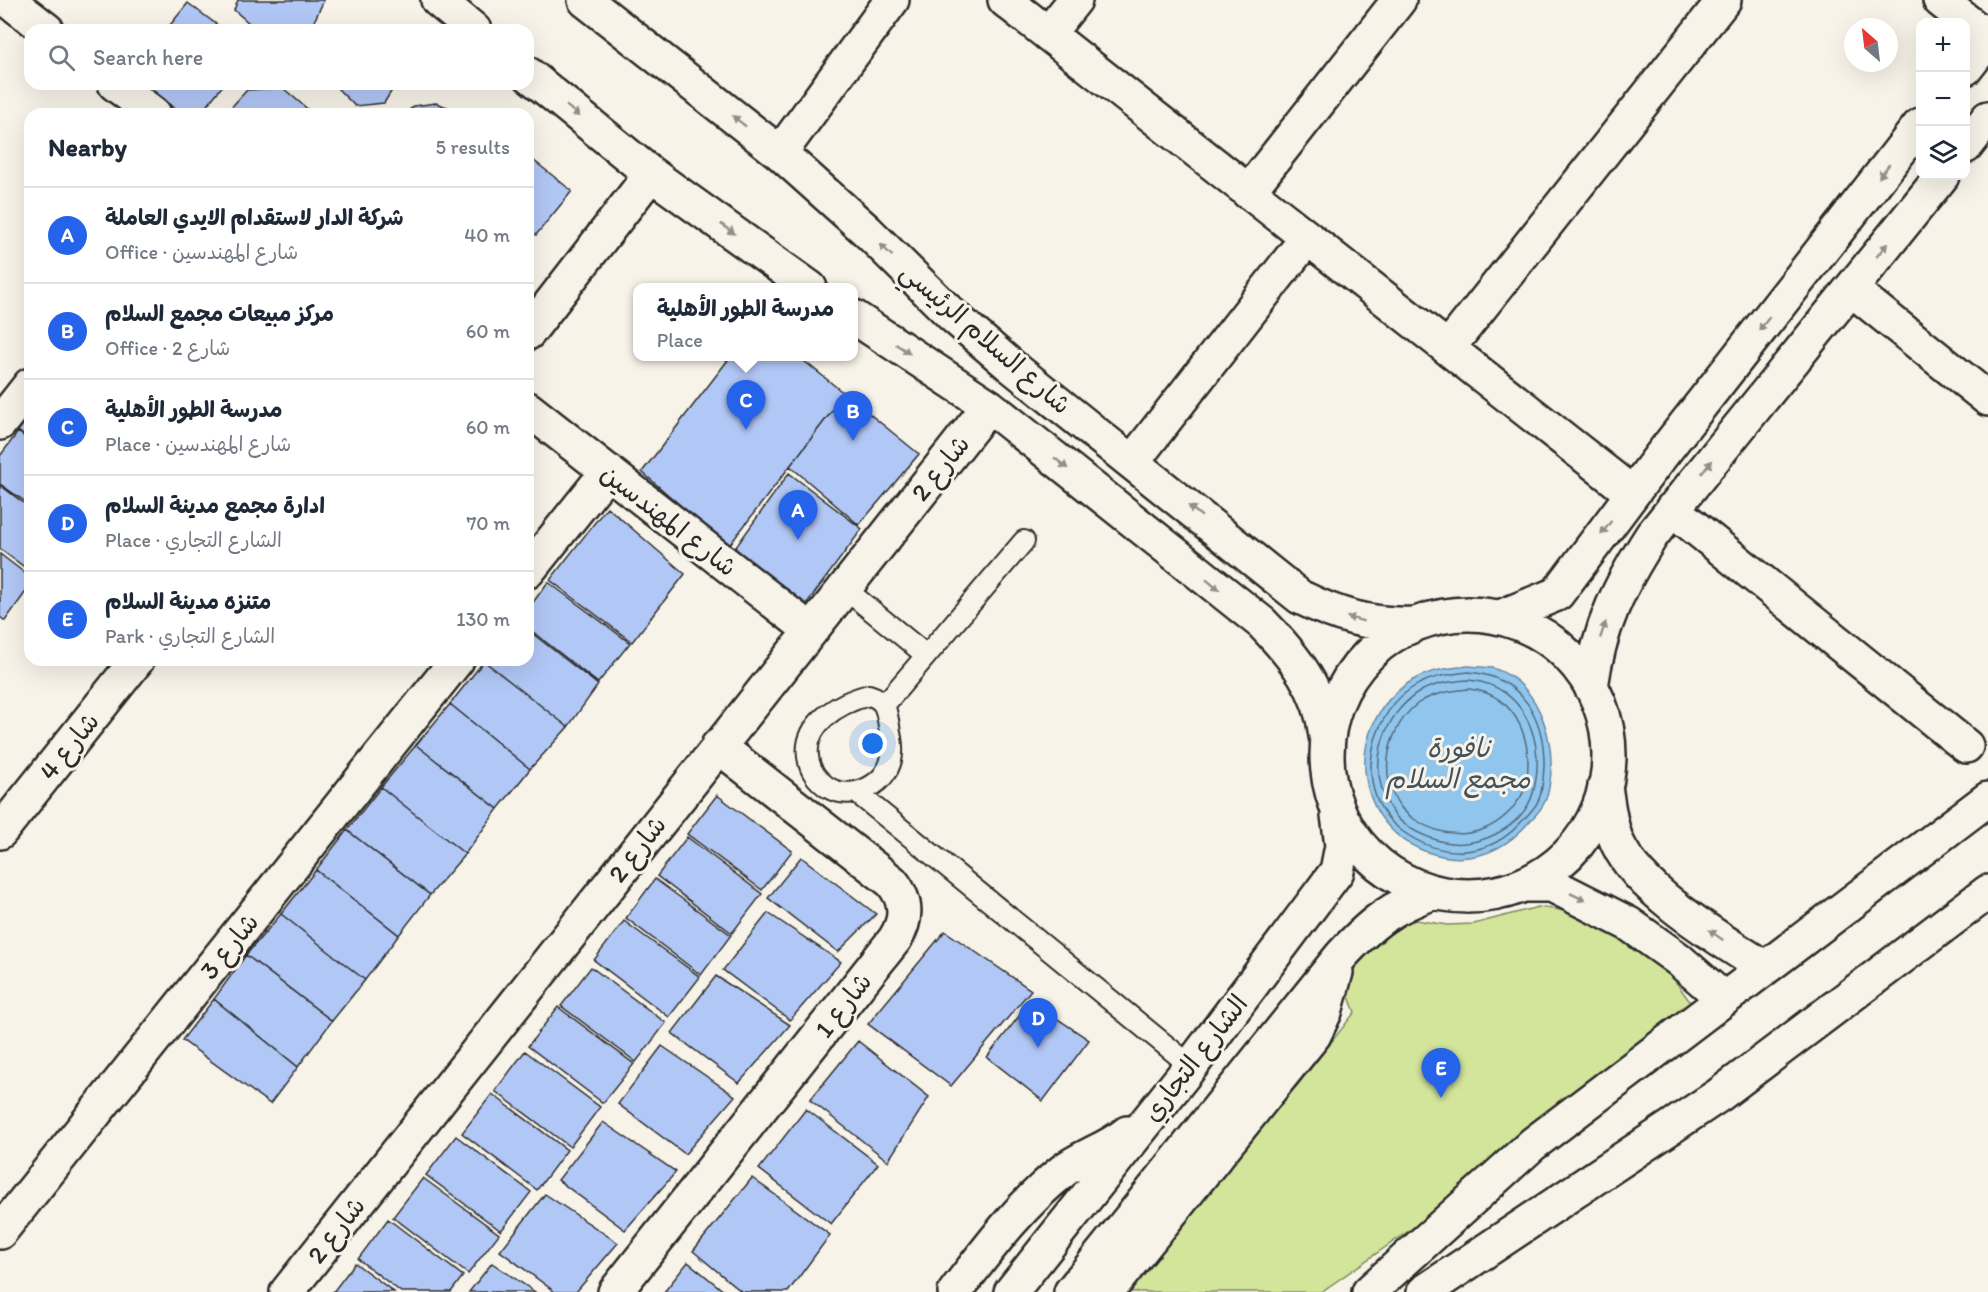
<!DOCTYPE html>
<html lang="en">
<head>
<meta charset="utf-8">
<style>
	body { margin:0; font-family:Itim,"Playpen Sans Arabic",sans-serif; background:#f2f2f3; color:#1f2937 }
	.controls { position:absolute; right:18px; top:18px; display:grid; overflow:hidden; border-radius:12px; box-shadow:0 6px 24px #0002 }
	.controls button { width:54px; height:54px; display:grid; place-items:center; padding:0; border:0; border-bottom:2px solid #e0e1e3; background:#fff; color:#1f2937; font:30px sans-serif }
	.compass { position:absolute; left:1844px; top:18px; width:54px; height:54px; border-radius:50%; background:#fff; box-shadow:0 6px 24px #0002; rotate:332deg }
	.you { position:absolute; left:873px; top:744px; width:21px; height:21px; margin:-15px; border:4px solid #fff; border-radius:50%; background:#1a73e8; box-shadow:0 0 0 9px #1a73e833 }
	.badge { display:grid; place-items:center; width:39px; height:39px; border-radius:50%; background:#2563eb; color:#fff; font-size:20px; font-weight:700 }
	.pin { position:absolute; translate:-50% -50px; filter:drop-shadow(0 2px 3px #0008) }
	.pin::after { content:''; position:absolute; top:32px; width:21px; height:18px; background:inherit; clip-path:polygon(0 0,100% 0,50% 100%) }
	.popup { position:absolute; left:633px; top:283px; width:225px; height:78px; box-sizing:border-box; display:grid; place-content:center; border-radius:12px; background:#fff; filter:drop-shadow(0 2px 4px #0005); font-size:20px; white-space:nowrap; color:#747a83 }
	.popup b { font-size:22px; color:#1f2937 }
	.popup::after { content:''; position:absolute; left:50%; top:100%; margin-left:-12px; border:12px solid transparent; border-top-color:#fff }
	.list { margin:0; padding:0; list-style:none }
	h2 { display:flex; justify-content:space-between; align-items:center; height:78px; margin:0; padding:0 24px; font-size:26px }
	h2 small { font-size:20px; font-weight:400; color:#747a83 }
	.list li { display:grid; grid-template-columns:39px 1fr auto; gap:18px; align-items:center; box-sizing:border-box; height:96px; padding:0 24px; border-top:2px solid #e0e1e3 }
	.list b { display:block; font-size:22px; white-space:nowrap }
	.list p { margin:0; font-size:20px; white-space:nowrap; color:#747a83 }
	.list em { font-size:20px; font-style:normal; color:#747a83 }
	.icon { flex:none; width:33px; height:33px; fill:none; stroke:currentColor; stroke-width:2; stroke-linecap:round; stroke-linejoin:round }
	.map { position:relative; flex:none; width:1988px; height:1292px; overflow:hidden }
	.search { position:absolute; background:#fff; box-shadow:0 6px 24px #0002; left:24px; top:24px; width:510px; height:66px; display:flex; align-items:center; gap:15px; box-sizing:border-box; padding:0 21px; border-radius:18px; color:#747a83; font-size:22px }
	.panel { position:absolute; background:#fff; box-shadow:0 6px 24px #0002; left:24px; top:108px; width:510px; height:558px; border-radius:18px }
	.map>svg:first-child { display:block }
	.green { fill:#d2e59a; stroke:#7e8862; stroke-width:1.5 }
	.water { fill:#90c6ee; stroke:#6888a0; stroke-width:1.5 }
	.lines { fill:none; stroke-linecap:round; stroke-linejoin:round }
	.shore { stroke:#536979; stroke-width:1.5 }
	.building { fill:#b1c7f5; stroke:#2b2b2b; stroke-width:1.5 }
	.lane-casing { stroke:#2b2b2b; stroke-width:24 }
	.street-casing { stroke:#2b2b2b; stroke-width:38 }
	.secondary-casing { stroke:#2b2b2b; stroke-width:38 }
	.lane { stroke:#f7f3e8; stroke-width:20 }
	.street { stroke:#f7f3e8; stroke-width:33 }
	.secondary { stroke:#f7f3e8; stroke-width:33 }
	.oneway { fill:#918f8a }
	.labels { text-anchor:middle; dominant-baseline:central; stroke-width:6; stroke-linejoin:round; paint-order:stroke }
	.street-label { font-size:26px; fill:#2b2b2b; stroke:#f7f3e8 }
	.water-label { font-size:27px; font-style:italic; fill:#44525c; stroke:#f7f3e8 }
</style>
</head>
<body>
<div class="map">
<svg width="1988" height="1292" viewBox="0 0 1988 1292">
	<rect width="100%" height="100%" fill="#f7f3e8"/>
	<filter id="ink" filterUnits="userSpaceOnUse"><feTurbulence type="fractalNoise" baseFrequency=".0167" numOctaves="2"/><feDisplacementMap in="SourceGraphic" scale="12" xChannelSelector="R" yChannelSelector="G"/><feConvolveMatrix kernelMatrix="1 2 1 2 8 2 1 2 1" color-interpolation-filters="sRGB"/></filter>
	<g filter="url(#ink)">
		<path class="green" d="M1538 907 1598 915 1663 964 1706 1024 1321 1292H1105L1143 1267 1179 1230 1265 1110 1296 1087 1355 1012 1347 992 1346 966 1388 927 1416 920 1447 925 1474 924Z"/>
		<path class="water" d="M1469 666C1477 667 1485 667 1492 668 1543 682 1561 754 1546 799 1543 807 1536 815 1530 821 1507 848 1479 863 1442 856 1354 839 1337 726 1413 680 1430 670 1450 668 1469 666Z"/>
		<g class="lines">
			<path class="shore" d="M1469 672C1522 677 1545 717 1544 767 1543 777 1543 790 1539 799 1536 807 1529 814 1523 820 1490 859 1442 860 1402 831 1354 797 1366 721 1409 690 1427 677 1448 674 1469 672Z
				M1469 680C1525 685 1547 743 1533 793 1523 829 1474 851 1440 841 1423 836 1405 828 1394 814 1365 774 1379 716 1421 691 1435 683 1453 681 1469 680Z
				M1469 689C1518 693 1537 747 1524 790 1522 797 1516 803 1512 809 1485 839 1447 841 1414 819 1374 793 1383 731 1417 704 1432 693 1451 691 1469 689Z"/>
		</g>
		<path class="building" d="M238 0H324L310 30H257L234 10Z
			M188 3 224 30H166Z
			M143 84H224L200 114H182Z
			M333 84H396L384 103 355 106Z
			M283 88 311 112 309 114H225L247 90Z
			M436 103 467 114H405L414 106Z
			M528 156 572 191 536 235 528 228Z
			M731 356H798L845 394 728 547 642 472Z
			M845 394 919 454 859 525 790 466Z
			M30 416V440L18 431Z
			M18 432 30 441V505L0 484V456Z
			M789 473 862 529 805 606 733 551Z
			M0 485 30 508V571L0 549Z
			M607 507 685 574 632 642 550 580Z
			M0 554 30 577V586L5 621 0 617Z
			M548 582 630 643 598 683 528 628V609Z
			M528 630 598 685 568 727 484 661 528 660Z
			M484 661 568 727 530 769 450 704Z
			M450 704 530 769 498 809 416 745Z
			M416 745 498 809 465 854 381 787Z
			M381 787 465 854 430 895 347 830Z
			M717 795 792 851 762 890 687 834Z
			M347 830 430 895 399 935 316 870Z
			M687 837 762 894 732 933 657 876Z
			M801 857 876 914 838 952 768 898Z
			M316 870 399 935 365 980 281 914Z
			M655 879 731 935 701 975 626 918Z
			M768 913 841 962 790 1020 723 970Z
			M281 914 365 980 332 1021 246 955Z
			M624 921 700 977 669 1017 594 960Z
			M945 931 1031 990 951 1086 868 1024Z
			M246 955 332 1021 298 1067 214 999Z
			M591 967 666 1023 636 1062 561 1006Z
			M716 976 790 1025 739 1083 672 1033Z
			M214 999 298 1067 270 1104 182 1040Z
			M1031 1001 1089 1040 1043 1101 987 1057Z
			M558 1007 634 1064 603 1103 528 1046Z
			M858 1041 929 1097 888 1161 810 1100Z
			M662 1046 735 1096 685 1154 618 1104Z
			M525 1051 600 1107 570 1147 495 1091Z
			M492 1094 567 1150 537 1190 462 1133Z
			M806 1109 878 1164 831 1224 759 1169Z
			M603 1122 676 1172 625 1230 558 1180Z
			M456 1136 531 1192 501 1231 426 1175Z
			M423 1178 499 1234 468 1274 393 1217Z
			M752 1178 830 1235 788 1292H742L693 1251Z
			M545 1194 618 1243 576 1292H555L500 1251Z
			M388 1219 463 1276 451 1292H401L358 1259Z
			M688 1262 725 1292H664Z
			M355 1263 394 1292H333Z
			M492 1263 535 1292H469Z"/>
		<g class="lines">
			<defs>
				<path id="lane" d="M844 588 926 655
					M869 695C886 700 886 709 889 726 890 734 893 744 892 753 891 783 853 803 827 787 819 781 811 772 809 762 800 725 838 703 869 695Z
					M885 704 1024 541
					M857 793 1191 1066"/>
				<path id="street" d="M8 0 47 30
					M438 0 474 30
					M585 0 780 153 867 231 952 315 1010 365 1300 597C1336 615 1371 626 1413 624
					M1005 0 1632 493
					M1940 0 1988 38
					M1048 34 1075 0
					M1966 68 1988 40
					M528 74 651 174 810 288
					M115 84 154 114
					M1966 146 1988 118
					M780 153 892 0
					M1248 192 1399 0
					M1851 289 1988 399
					M854 317 989 406 1262 623C1294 656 1321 689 1326 736
					M528 333 651 174
					M1448 348 1724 0
					M528 409 810 630
					M0 423 30 385
					M1133 461 1307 238
					M1672 509 1966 746
					M528 571 608 471
					M1327 755a141 141 0 1 1 282 0a141 141 0 1 1-282 0Z
					M1500 617 1557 594 1660 457 1920 125
					M1591 687C1599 627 1619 586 1652 535L1942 176
					M1605 786C1608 805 1610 827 1618 844 1641 893 1720 939 1765 968
					M0 832 137 660
					M1522 885H1552L1629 924 1678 959 1724 999
					M0 1232 457 660
					M287 1292 989 406
					M615 1292 895 939C908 918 907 901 892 882L718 746
					M955 1292C988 1249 1020 1205 1063 1171 1082 1156 1108 1149 1127 1133
					M1011 1292 1191 1066 1337 871 1342 846 1338 815
					M1071 1292 1341 956C1371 923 1392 906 1435 892
					M1107 1292 1314 1035 1325 1012 1336 972
					M1369 1292 1533 1144 1988 799"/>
				<path id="secondary" d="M1424 1292 1719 1095 1988 892"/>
			</defs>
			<use href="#lane" class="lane-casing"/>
			<use href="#street" class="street-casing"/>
			<use href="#secondary" class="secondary-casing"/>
			<use href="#lane" class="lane"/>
			<use href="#street" class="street"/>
			<use href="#secondary" class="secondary"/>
		</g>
		<defs><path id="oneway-solid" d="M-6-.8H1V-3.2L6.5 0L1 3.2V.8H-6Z" transform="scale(1.5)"/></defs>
		<g class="oneway">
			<use href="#oneway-solid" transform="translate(573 111) rotate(39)"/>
			<use href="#oneway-solid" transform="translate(739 121) rotate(-142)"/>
			<use href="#oneway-solid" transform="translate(1884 171) rotate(128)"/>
			<use href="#oneway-solid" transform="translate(728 229) rotate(36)"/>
			<use href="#oneway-solid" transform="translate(886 250) rotate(-136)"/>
			<use href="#oneway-solid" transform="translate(1882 250) rotate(-51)"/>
			<use href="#oneway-solid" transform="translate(1764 324) rotate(128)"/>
			<use href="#oneway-solid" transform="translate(903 349) rotate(34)"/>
			<use href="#oneway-solid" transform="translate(1061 463) rotate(39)"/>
			<use href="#oneway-solid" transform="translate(1707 467) rotate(-51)"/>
			<use href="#oneway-solid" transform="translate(1195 511) rotate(-141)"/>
			<use href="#oneway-solid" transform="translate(1606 528) rotate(127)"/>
			<use href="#oneway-solid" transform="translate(1213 585) rotate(39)"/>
			<use href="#oneway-solid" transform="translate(1355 619) rotate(-165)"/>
			<use href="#oneway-solid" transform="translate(1603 630) rotate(-71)"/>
			<use href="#oneway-solid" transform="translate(1578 897) rotate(26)"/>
			<use href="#oneway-solid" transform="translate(1716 935) rotate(-144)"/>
		</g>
	</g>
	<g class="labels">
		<g class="street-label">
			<text transform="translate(986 338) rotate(41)">شارع السلام الرئيسي</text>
			<text transform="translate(940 468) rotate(-51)">شارع 2</text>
			<text transform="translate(669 520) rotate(38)">شارع المهندسين</text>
			<text transform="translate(69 746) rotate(-51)">شارع 4</text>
			<text transform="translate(637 849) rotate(-52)">شارع 2</text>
			<text transform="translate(229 946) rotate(-51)">شارع 3</text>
			<text transform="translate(843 1005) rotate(-52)">شارع 1</text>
			<text transform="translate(1195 1058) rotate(-52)">الشارع التجاري</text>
			<text transform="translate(336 1230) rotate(-52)">شارع 2</text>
		</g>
		<g class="water-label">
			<text x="1458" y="747">نافورة<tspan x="1458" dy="31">مجمع السلام</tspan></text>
		</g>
	</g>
</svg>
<div class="controls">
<button>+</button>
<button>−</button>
<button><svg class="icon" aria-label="layers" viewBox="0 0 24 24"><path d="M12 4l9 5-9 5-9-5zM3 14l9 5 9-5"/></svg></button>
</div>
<svg class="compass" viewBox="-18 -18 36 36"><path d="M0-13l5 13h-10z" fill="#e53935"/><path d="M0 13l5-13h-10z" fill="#747a83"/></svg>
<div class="you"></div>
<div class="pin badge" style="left:798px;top:540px">A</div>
<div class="pin badge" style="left:853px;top:441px">B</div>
<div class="pin badge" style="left:746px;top:430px">C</div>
<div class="popup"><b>مدرسة الطور الأهلية</b>Place</div>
<div class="pin badge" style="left:1038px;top:1048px">D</div>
<div class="pin badge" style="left:1441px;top:1098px">E</div>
<div class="search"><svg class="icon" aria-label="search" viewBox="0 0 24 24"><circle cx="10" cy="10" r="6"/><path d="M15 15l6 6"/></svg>Search here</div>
<section class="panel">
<h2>Nearby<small>5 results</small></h2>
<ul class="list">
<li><span class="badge">A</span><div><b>شركة الدار لاستقدام الايدي العاملة</b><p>Office · شارع المهندسين</p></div><em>40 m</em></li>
<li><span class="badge">B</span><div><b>مركز مبيعات مجمع السلام</b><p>Office · شارع 2</p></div><em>60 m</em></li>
<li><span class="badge">C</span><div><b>مدرسة الطور الأهلية</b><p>Place · شارع المهندسين</p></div><em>60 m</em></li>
<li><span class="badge">D</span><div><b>ادارة مجمع مدينة السلام</b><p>Place · الشارع التجاري</p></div><em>70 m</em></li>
<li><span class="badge">E</span><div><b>متنزه مدينة السلام</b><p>Park · الشارع التجاري</p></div><em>130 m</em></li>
</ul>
</section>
</div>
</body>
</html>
